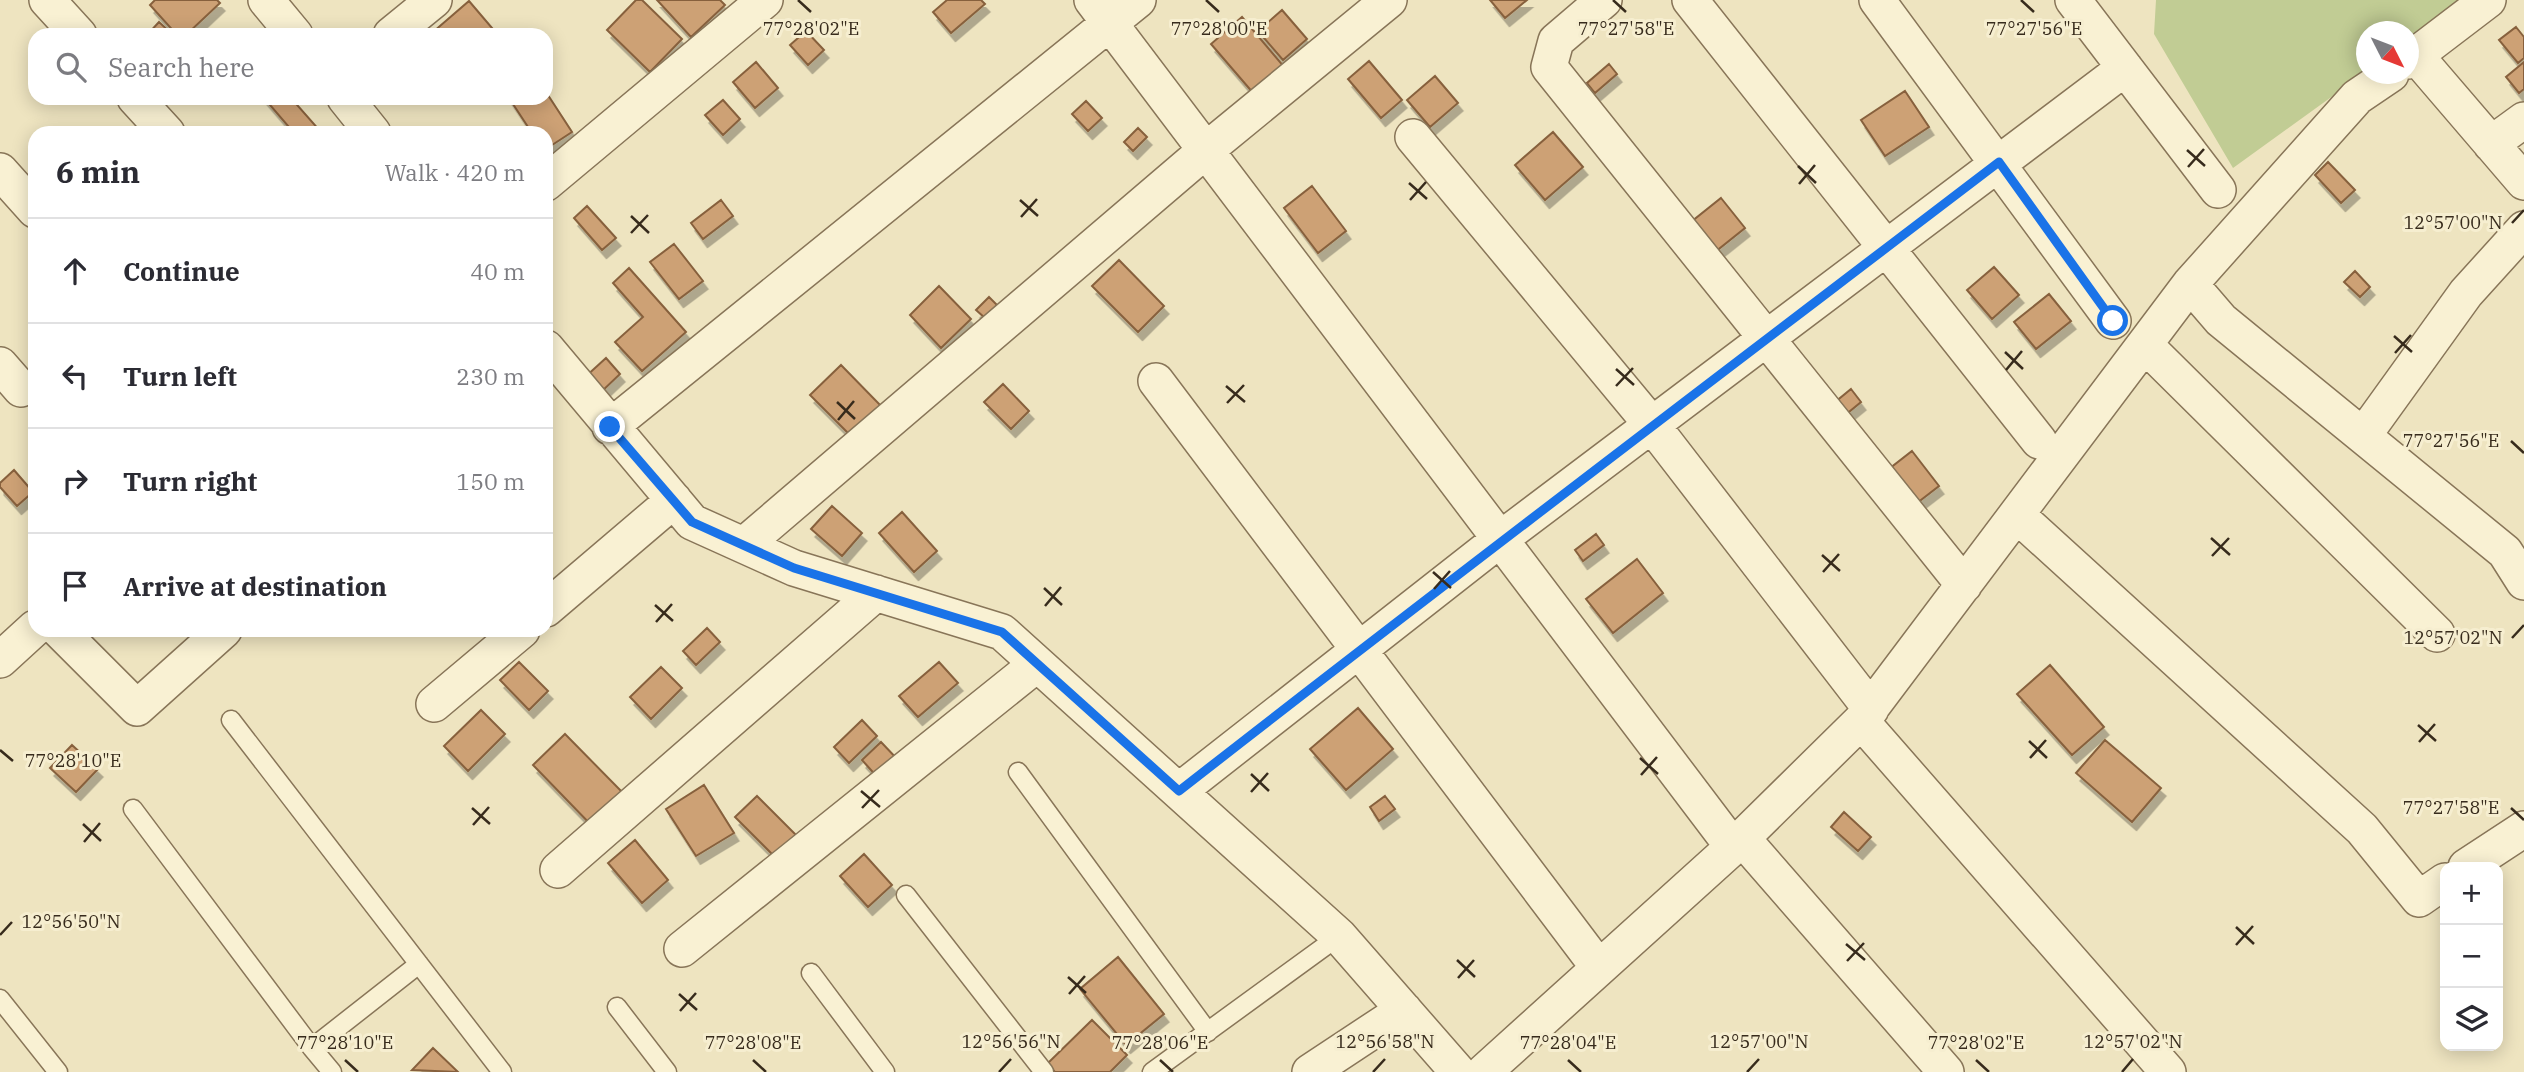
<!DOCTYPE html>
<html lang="en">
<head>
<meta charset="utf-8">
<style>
	body { margin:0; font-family:"IBM Plex Serif",serif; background:#f7f7f7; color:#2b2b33 }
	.controls { position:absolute; right:21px; bottom:21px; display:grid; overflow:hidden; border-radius:14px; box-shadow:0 4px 18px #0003 }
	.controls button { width:63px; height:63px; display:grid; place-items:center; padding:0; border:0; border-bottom:2px solid #e1e1e2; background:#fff; color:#2b2b33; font:35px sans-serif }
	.compass { position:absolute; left:2356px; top:21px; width:63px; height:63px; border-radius:50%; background:#fff; box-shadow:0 4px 18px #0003; rotate:132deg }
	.stop { position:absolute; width:21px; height:21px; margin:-16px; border:5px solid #1a73e8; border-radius:50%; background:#fff }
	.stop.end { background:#1a73e8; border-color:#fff; box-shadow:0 2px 7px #0008 }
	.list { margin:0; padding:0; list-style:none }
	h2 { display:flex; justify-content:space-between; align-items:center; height:91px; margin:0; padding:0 28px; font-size:30px }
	h2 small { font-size:23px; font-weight:400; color:#7c7c81 }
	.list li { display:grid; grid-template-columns:46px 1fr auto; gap:21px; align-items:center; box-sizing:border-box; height:105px; padding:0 28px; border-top:2px solid #e1e1e2 }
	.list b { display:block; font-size:26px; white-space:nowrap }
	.list em { font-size:23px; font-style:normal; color:#7c7c81 }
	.icon { flex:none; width:38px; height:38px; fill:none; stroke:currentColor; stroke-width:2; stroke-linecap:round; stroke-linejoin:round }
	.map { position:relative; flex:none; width:2524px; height:1072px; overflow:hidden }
	.search { position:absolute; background:#fff; box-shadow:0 4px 18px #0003; left:28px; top:28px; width:525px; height:77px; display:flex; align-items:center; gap:18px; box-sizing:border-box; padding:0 24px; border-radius:21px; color:#7c7c81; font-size:26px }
	.panel { position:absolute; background:#fff; box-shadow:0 4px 18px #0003; left:28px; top:126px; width:525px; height:511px; border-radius:21px }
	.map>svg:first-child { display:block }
	.green { fill:#c1cc94 }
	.building { fill:#cda175; stroke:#87613d; stroke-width:2; filter:url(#shadow) }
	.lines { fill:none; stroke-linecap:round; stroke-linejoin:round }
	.lane-casing { stroke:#887558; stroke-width:21 }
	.street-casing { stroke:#887558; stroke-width:38 }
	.lane { stroke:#f9f1d3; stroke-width:18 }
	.street { stroke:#f9f1d3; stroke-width:35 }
	.route { stroke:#1a73e8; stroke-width:9 }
	.ticks { fill:none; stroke:#372b1c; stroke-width:2.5 }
	.ticks-label { font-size:18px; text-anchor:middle; fill:#372b1c; stroke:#f6eed0; stroke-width:6; stroke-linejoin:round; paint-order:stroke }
</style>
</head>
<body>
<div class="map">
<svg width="2524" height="1072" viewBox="0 0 2524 1072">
	<defs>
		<filter id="shadow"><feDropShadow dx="4.5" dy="8" stdDeviation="0" flood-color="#0004"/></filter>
	</defs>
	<rect width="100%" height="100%" fill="#eee4c0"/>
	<path class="green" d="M2156 0H2466L2409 42 2408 32H2366V72L2233 168 2154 34Z"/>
	<path class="building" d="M155 0H217L220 3 186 35H177L150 5Z
		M636 0H642L682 39 650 72 607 30Z
		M657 0H720L725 5 691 37Z
		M947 0H981L985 4 951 33 933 12Z
		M1490 0H1527L1505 18Z
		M469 1 498 35H436L433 32Z
		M1282 10 1307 39 1283 60 1258 31Z
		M1242 17 1285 68 1254 94 1211 44Z
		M159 22 173 35H147Z
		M2516 27 2524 37V58L2518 63 2499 40Z
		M806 31 824 50 808 65 790 45Z
		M1369 61 1402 100 1381 118 1348 79Z
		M756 62 778 88 755 108 733 82Z
		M2524 62V89L2519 93 2506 77Z
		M1609 64 1617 74 1595 93 1587 83Z
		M1435 76 1458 103 1430 127 1407 100Z
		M1905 91 1929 127 1885 156 1861 120Z
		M546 92 572 132 546 149V133H532L509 98H546Z
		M264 98H291L321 132 294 133Z
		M723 100 740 119 723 135 705 115Z
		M1086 101 1102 118 1088 131 1072 114Z
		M1138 128 1147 137 1133 151 1124 142Z
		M1553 132 1583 167 1545 200 1515 165Z
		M2328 162 2355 190 2341 203 2315 175Z
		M1312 186 1346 231 1318 253 1284 208Z
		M1721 198 1745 228 1715 252 1691 222Z
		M721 200 733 216 703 239 691 223Z
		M587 206 616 238 602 250 574 218Z
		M674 244 703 281 679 299 650 262Z
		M1119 260 1164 306 1138 332 1092 286Z
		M1994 267 2019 295 1992 319 1967 290Z
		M629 268 686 332 642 371 615 342 643 317 613 283Z
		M2355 271 2370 287 2360 297 2344 282Z
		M939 286 971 319 941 348 910 315Z
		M2049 294 2071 321 2036 349 2014 322Z
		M989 297 997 305 985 318 976 310Z
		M606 358 620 374 599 394 584 378Z
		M841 365 883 408 853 438 810 395Z
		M1003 384 1029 411 1011 429 984 402Z
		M1851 389 1861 402 1844 416 1834 403Z
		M1912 451 1939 486 1908 510 1880 476Z
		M14 470 33 492 17 506 0 487V483Z
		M832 506 862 533 842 556 811 529Z
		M902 512 937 551 914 572 879 533Z
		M1596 534 1604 545 1583 561 1575 550Z
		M1637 559 1663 593 1613 633 1586 599Z
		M707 628 720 642 696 665 683 651Z
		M519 662 548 691 529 710 500 680Z
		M939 662 958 683 918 717 899 696Z
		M2050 665 2104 727 2072 755 2017 694Z
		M661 667 682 688 651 719 630 697Z
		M1358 708 1393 749 1346 790 1310 749Z
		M481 710 505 734 468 771 444 746Z
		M862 720 877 736 849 763 834 747Z
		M565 734 627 797 595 829 533 765Z
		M2105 740 2161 788 2132 822 2076 773Z
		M881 742 899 761 879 779 862 760Z
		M72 745 98 769 76 792 50 768Z
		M704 785 734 833 696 856 666 809Z
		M757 796 800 839 778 860 735 817Z
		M1385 796 1395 809 1379 821 1370 807Z
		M1844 812 1871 837 1858 851 1831 827Z
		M635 840 668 880 642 903 608 863Z
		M864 854 892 885 868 907 840 876Z
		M1118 957 1164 1014 1126 1045 1080 989Z
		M1092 1020 1127 1055 1110 1072H1055L1047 1064Z
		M433 1048 458 1072 412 1070Z"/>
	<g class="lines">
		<defs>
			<path id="lane" d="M231 720 502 1072
				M1018 772 1208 1032
				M133 809 312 1048 419 964
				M906 895 1044 1072
				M811 973 885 1072
				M0 999 58 1072
				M617 1007 667 1072
				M312 1048 332 1072
				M1152 1072 1339 936"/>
			<path id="street" d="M47 0 79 35
				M266 0 295 35
				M1092 0 1733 847 1484 1072
				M1604 0 1556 41 1549 67 1964 585
				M1690 0 2039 441
				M1877 0 2113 321
				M2073 0 2218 190
				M391 35 434 0
				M2416 56 2524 182
				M2408 61 2488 0
				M135 98 167 133
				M345 98 373 133
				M1413 137 1652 425 1871 709
				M2491 144 2524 120
				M0 171 35 210
				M546 183 765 0
				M2190 284 2221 320 2505 552 2524 582
				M2145 345 2437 634
				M546 348 692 522 794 568 1002 632 1339 936 1458 1072
				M0 365 21 389
				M1156 381 1599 968
				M610 427 1138 0
				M2363 436 2466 293 2524 229
				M2017 515 2362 829 2419 899 2445 881
				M744 545 1205 151 1389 0
				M546 609 674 500
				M59 630 137 708 224 630
				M0 660 35 628
				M434 704 522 630
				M1861 721 2168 1072
				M1179 791 1499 540 2125 68
				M1742 838 1946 1072
				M1733 847 1861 721 2190 284 2357 97 2391 74
				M2466 867 2524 829
				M558 870 876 593
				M682 949 1037 664
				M1310 1072 1404 1010"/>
		</defs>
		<use href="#lane" class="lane-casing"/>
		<use href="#street" class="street-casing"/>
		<use href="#lane" class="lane"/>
		<use href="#street" class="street"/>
	</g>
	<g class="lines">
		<path class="route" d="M610 427 692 522 794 568 1002 632 1179 791C1450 579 1725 371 1999 162L2113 321"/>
	</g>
	<path class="ticks" d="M798 0 811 12M1206 0 1219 12M1613 0 1626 12M2021 0 2034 12M2187 150 2205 166M1798 166 1816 183M2188 167 2204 149M1409 183 1427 199M1799 184 1815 165M1020 200 1038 216M1410 200 1426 182M631 216 649 233M1021 217 1037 199M2512 223 2524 210M631 233 648 215M2394 336 2412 352M2005 352 2023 369M2395 353 2411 335M1616 369 1634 385M2006 370 2022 351M1226 386 1245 402M1616 386 1633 368M837 402 855 419M1227 403 1244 385M838 420 854 401M2511 441 2524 453M2211 538 2230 555M1822 555 1840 571M2212 556 2229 538M1433 572 1451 588M1823 572 1839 554M1044 588 1062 605M1434 589 1450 571M655 605 673 621M1045 606 1061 587M656 622 672 604M2512 638 2524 625M2418 725 2436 741M2029 741 2047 758M2419 742 2435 724M0 750 13 761M1640 758 1658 774M2030 758 2046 740M1251 774 1269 791M1641 775 1657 757M861 791 880 807M1251 792 1268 773M472 808 490 824M862 808 879 790M2511 808 2524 820M83 824 101 841M473 825 489 807M84 842 100 823M2236 927 2254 944M0 935 12 922M1846 944 1865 960M2236 945 2253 926M1457 960 1475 977M1847 961 1864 943M1068 977 1086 993M1458 978 1474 960M679 994 697 1010M1069 994 1085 976M680 1011 696 993M345 1060 358 1072M753 1060 766 1072M1160 1060 1173 1072M1568 1060 1581 1072M1976 1060 1989 1072M999 1072 1011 1059M1373 1072 1385 1059M1747 1072 1759 1059M2122 1072 2133 1059"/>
	<g class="ticks-label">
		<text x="1219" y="35">77°28'00"E</text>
		<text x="811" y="35">77°28'02"E</text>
		<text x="1626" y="35">77°27'58"E</text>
		<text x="2034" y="35">77°27'56"E</text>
		<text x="2453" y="229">12°57'00"N</text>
		<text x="2451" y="447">77°27'56"E</text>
		<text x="2453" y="644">12°57'02"N</text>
		<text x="73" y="767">77°28'10"E</text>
		<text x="2451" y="814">77°27'58"E</text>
		<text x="71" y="928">12°56'50"N</text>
		<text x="1011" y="1048">12°56'56"N</text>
		<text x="1385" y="1048">12°56'58"N</text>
		<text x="1759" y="1048">12°57'00"N</text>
		<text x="2133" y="1048">12°57'02"N</text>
		<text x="345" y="1049">77°28'10"E</text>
		<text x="753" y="1049">77°28'08"E</text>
		<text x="1160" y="1049">77°28'06"E</text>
		<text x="1568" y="1049">77°28'04"E</text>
		<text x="1976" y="1049">77°28'02"E</text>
	</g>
</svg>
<div class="controls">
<button>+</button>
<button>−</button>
<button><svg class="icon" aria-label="layers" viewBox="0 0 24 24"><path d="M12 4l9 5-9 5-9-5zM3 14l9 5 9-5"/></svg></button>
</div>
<svg class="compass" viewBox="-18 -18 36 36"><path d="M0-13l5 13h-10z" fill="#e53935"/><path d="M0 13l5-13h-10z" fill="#7c7c81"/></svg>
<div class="stop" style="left:2113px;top:321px"></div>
<div class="stop end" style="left:610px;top:427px"></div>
<div class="search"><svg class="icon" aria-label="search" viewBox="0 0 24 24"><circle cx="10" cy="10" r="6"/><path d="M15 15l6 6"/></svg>Search here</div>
<section class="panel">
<h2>6 min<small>Walk · 420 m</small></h2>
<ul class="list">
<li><svg class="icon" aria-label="ahead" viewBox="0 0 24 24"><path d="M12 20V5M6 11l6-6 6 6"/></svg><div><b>Continue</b></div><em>40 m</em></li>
<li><svg class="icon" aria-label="left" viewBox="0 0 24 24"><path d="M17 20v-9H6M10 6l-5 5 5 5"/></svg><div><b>Turn left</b></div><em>230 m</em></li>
<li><svg class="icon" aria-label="right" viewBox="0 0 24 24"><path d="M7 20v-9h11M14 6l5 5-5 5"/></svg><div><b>Turn right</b></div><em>150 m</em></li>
<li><svg class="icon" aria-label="arrive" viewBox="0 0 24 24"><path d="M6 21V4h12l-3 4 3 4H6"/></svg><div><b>Arrive at destination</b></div></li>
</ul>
</section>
</div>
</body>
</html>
